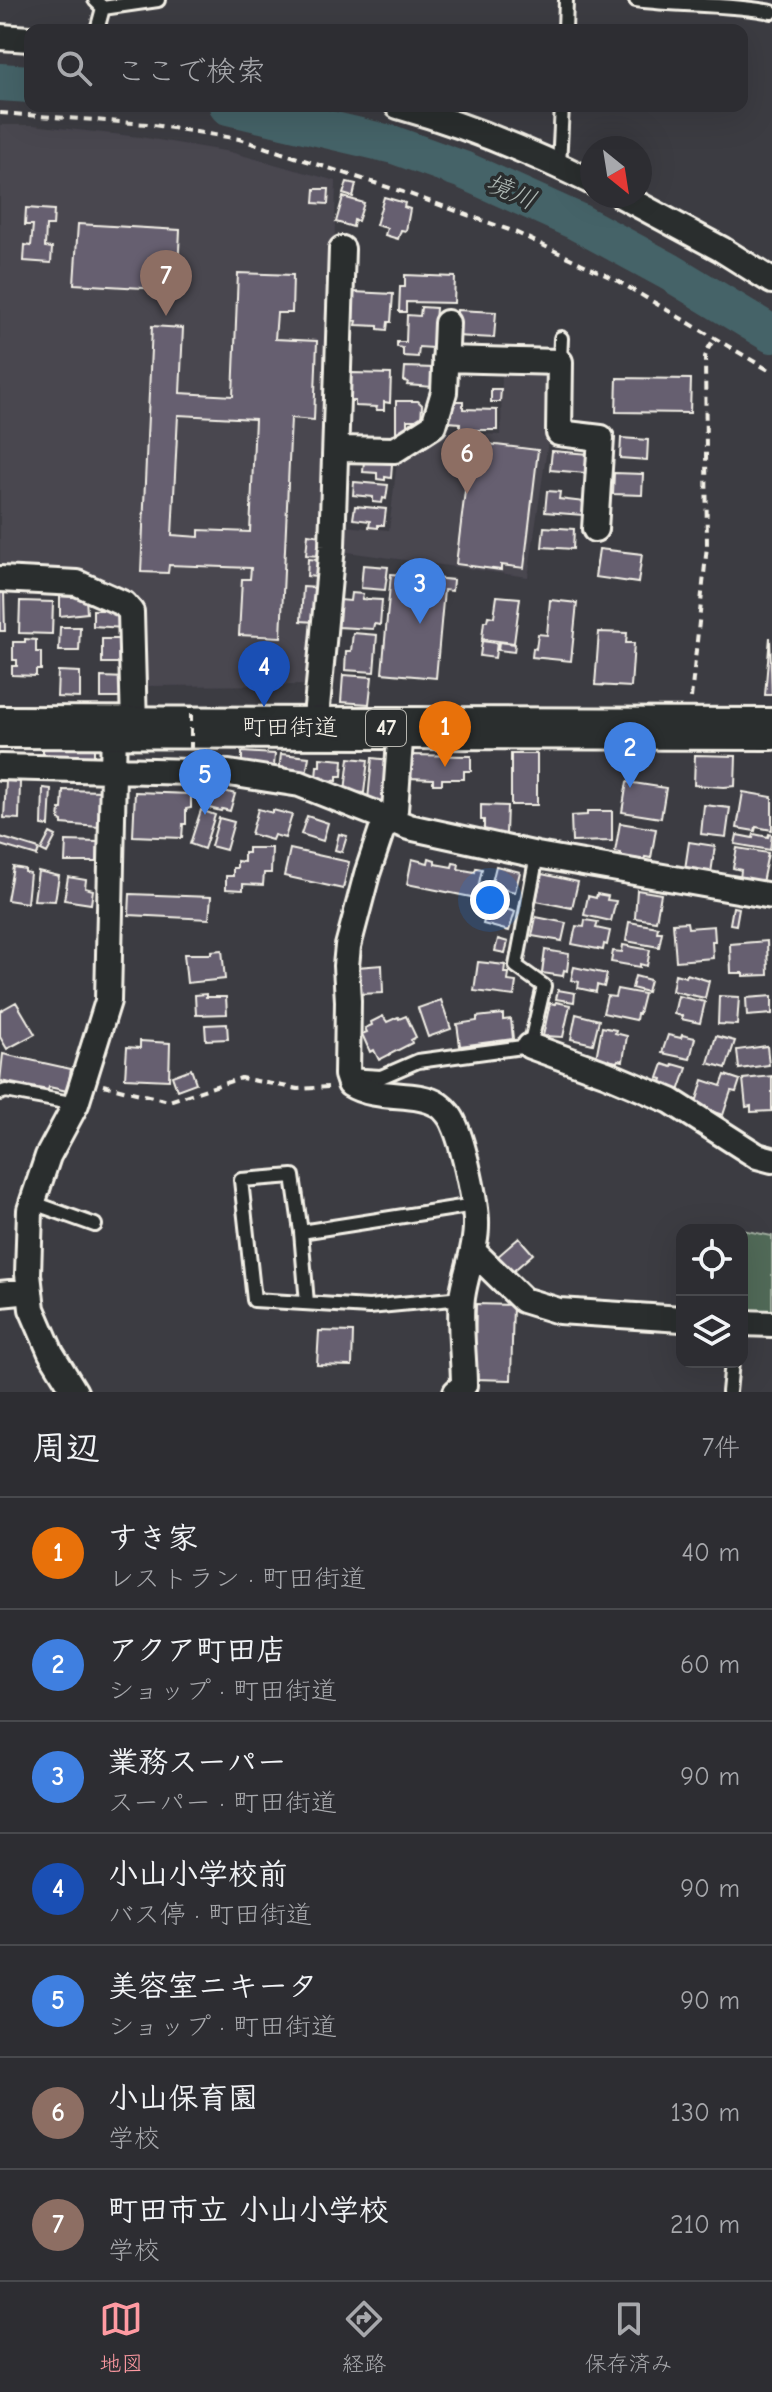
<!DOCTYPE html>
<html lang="ja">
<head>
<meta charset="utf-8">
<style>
	body { margin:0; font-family:"Comic Neue","Klee One",sans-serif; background:#39393e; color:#f1f3f6 }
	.controls { position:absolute; right:24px; bottom:24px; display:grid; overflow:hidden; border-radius:16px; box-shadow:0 8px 32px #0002 }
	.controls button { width:72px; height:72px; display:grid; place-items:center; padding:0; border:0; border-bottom:2px solid #48494d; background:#2d2d32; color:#f1f3f6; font:40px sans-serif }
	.compass { position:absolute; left:580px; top:136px; width:72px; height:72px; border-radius:50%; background:#2d2d32; box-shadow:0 8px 32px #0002; rotate:150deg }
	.you { position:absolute; left:490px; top:900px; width:28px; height:28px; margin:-20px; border:6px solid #fff; border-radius:50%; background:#1a73e8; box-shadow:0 0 0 12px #1a73e833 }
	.badge { display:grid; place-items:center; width:52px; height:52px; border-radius:50%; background:#ff9aa2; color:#fff; font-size:26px; font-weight:700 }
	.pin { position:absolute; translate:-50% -66px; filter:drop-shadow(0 2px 4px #0008) }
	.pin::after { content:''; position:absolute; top:42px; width:28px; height:24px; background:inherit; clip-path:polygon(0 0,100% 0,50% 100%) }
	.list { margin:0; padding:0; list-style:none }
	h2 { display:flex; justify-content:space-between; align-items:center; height:104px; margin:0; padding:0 32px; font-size:34px }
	h2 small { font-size:26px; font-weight:400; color:#a7a8ac }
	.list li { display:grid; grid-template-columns:52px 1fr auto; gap:24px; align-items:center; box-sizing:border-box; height:112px; padding:0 32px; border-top:2px solid #48494d }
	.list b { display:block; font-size:30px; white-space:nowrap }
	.list p { margin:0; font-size:26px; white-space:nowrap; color:#a7a8ac }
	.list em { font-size:26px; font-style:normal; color:#a7a8ac }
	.icon { flex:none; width:44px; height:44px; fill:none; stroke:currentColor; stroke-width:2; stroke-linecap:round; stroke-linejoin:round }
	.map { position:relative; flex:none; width:772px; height:1392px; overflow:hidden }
	.search { position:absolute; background:#2d2d32; box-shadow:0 8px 32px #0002; left:24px; right:24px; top:24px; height:88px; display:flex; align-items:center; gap:20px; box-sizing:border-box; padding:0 28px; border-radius:16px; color:#a7a8ac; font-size:30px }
	.sheet { height:888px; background:#2d2d32 }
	nav { display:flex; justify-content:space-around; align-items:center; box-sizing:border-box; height:112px; border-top:2px solid #48494d; background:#2d2d32; font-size:22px; color:#a7a8ac }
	nav a { display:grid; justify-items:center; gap:4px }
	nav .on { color:#ff9aa2 }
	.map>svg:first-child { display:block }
	.built { fill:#494650 }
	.green { fill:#516a58; stroke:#a2aea0; stroke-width:2 }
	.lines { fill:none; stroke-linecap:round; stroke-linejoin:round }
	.river { stroke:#456367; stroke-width:38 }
	.building { fill:#665f70; stroke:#f4f1e8; stroke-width:2; fill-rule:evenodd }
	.lane-casing { stroke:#f4f1e8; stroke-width:18 }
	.street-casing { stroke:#f4f1e8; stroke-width:30 }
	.primary-casing { stroke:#f4f1e8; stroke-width:46 }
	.path { stroke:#f4f1e8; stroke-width:4; stroke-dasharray:8 6; stroke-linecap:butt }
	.lane { stroke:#2a2d2e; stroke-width:12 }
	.street { stroke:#2a2d2e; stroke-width:24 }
	.primary { stroke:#2a2d2e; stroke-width:40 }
	.path-bridge { stroke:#f4f1e8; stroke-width:4; stroke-dasharray:8 6; stroke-linecap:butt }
	.labels { text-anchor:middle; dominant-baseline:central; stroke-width:7; stroke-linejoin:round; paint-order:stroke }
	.shield { fill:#2a2d2e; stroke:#b7b6b0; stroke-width:2 }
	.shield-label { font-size:22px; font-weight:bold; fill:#f4f1e8 }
	.street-label { font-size:24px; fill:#f4f1e8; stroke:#2a2d2e }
	.water-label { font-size:26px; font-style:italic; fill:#aeb8b4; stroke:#2a2d2e }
</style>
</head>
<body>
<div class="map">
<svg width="772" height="1392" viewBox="0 0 772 1392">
	<rect width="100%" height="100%" fill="#3c3c42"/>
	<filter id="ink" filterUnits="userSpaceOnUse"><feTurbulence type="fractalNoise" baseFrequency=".0125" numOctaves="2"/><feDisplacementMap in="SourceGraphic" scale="16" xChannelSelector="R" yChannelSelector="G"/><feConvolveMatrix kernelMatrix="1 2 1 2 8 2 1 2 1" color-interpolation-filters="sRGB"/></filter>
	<g filter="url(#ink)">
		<path class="built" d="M0 125H33L140 137 230 152 336 181 329 451 311 685 139 686 127 597 68 569 0 564Z
			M502 368H543L551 377 548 441 528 577 340 551 343 526 389 530 397 462 445 432 501 435Z"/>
		<path class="green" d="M742 1230 772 1236V1313L742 1311Z"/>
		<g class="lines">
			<path class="river" d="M0 82 30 84
				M228 106 394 145 463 170 576 221 670 272 772 334"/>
		</g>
		<path class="building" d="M347 182 356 184 353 197 343 194Z
			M315 189H329L328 204 314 203Z
			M343 197 364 203 358 221 354 220 353 227 336 222Z
			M384 197 405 203 404 207 410 209 406 231 401 230 398 239 385 235 387 228 376 225Z
			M26 208 54 210 53 226H46L45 247 52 248 51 263 24 261 25 245 31 246 33 225H25Z
			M78 224 180 230 177 290 74 284Z
			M238 273 293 275 292 313H277L275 339 317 341 314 420 291 418 281 637 239 635 242 579H250L251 568 169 565 168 573 141 572 152 326 183 328 180 393 233 396ZM178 415 255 419 250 532 199 530V537L172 535Z
			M405 275 455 277 454 303 406 302V312H399L400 287H405Z
			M353 292 393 294 391 322H388L387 330 378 329V326L356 325 357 321 351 320Z
			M421 307 436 308 433 348 419 347 418 357 403 356V348L397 347V342H406L407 315 420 316Z
			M457 310 496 312 494 338 456 336Z
			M405 367 434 368 433 387 407 385 408 382 404 381Z
			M351 373 391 374 390 403 384 402V410H376L377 407 355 406V401H350Z
			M617 378 691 379 690 413 616 412Z
			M491 389H501L500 402H491Z
			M396 401H418L422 405 421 420H407V433L396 432Z
			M453 401H463V409L497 410V430H460V423L448 422Z
			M621 438 648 440 647 460 620 458Z
			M471 442 538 450 524 568 501 565V570L456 564Z
			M552 451 589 454 586 473 550 470Z
			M364 461 392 464 391 478 385 477V480L377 479V473L363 472Z
			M614 473 643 474 642 495 613 494Z
			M354 482 388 485 386 499 383 498 382 503 373 502V497L353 495Z
			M547 491 560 492 559 499 585 502 583 515 545 512Z
			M355 506 386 509 384 525H378V528L369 527 370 521 353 519Z
			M544 527 574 529 573 549 542 547Z
			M308 534 321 536 320 556 306 555Z
			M599 549 642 554 638 583 595 577Z
			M308 559 318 560 317 577 307 576Z
			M363 565 388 567 385 590 361 588Z
			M391 574 453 580 452 591 444 590 436 678 382 673Z
			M303 587 318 588 315 622 301 621Z
			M0 591H4L5 631H0Z
			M351 593 363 594 362 599 382 600 380 625 374 624 373 629 338 627 340 600 350 601Z
			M60 596 86 598 87 613 60 616Z
			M497 596 520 598 514 643 482 639 484 621H487L488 616 494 617Z
			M550 600 577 603 571 661 532 657 533 648 536 649 538 634 547 635Z
			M20 601 53 602 52 634 19 633Z
			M93 610H119L124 628 93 626Z
			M60 627H80L79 651H59Z
			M599 632 627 633 626 643H634L631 687 595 685Z
			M353 633 377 635 374 672 345 670 346 651H351Z
			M770 637 772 695H765Z
			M25 639 36 640V652H41V670H36V676L12 675V666H17V660H13V642H25Z
			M102 639H126V663H102Z
			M482 641 497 643 495 658 480 656Z
			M499 642 515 644 514 652 498 650Z
			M58 671 80 672V698L57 697Z
			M343 675 372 677 369 704 341 702Z
			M101 677 127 678V698H101Z
			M43 748 94 749V759H43Z
			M242 752 275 754 274 766 242 764Z
			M281 754 309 757 306 775 279 770Z
			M511 754H537V805H511Z
			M409 755 471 756V771H464V779H442V784H433V779L409 778Z
			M695 755 736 756 735 786 724 787 694 785Z
			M320 758 343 760 342 776H337V781L316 779 317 766H320Z
			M349 758 368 760 364 793 345 791Z
			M372 758 390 760 386 802 368 800Z
			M6 781 20 782 19 819 4 818Z
			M627 782 666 788 661 818 622 812Z
			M211 787 235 794 230 811 222 809 221 811 205 807Z
			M43 788 51 789 49 826 42 825Z
			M63 790 103 791V801H100L99 827 62 824V821L59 820 60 809H62Z
			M135 792 191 794V808L186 809V824H183L182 838 133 836Z
			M743 792 772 797V830L756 827 755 831 737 828Z
			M481 805 507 806 506 834 484 832V820H481Z
			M704 805 730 808 726 837 701 834Z
			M258 809 273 813V810L292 815 285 838 274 835 272 840 251 834Z
			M201 810 215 815 204 849 190 844Z
			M587 811H612V841L572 842 571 816 587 815Z
			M307 816 328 823 323 841 301 834Z
			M219 818 234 822 226 850 211 846Z
			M620 823 656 829 651 858 645 857 644 860 621 856V853L615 852Z
			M50 833 56 836 47 853 41 850Z
			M339 834 347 836 342 852 335 850Z
			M754 834 768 837 769 834 772 835 770 850 735 844 737 835 753 838Z
			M0 837 39 849 37 856 0 845Z
			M66 841 98 842 97 862H65Z
			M689 842 715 846 711 873 685 869Z
			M248 848H272L271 873H264L263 885 243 884V890L226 889V876H233V868H237V861L244 862V853H248Z
			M737 848 768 853 762 883 740 879 741 870 733 868Z
			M290 849 349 862 343 889 284 876Z
			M429 858 435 860V864L452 867 453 863 459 864 458 869 475 872 476 868 482 869 476 898 407 884 412 859 428 863Z
			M496 866 520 872 515 892 491 886Z
			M13 867 25 869V872L30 873 27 903 7 900Z
			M38 871 59 876 55 901 34 900Z
			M542 874 578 882 572 908 536 901Z
			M68 877 86 880 85 888 93 890 91 904 64 900Z
			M637 890 661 894 656 921 635 918Z
			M130 894 211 897 209 919 129 915Z
			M597 894 608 896 607 900 616 901 611 921 584 915 588 896 596 898Z
			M490 900 501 903 500 907 515 912 509 931 483 924Z
			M733 907 739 908 736 925 730 924Z
			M536 917 566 923 562 941 532 936Z
			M585 920 598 922 596 928 610 931 607 945 604 944 603 950 572 944 576 926 584 927Z
			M629 922 658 927 657 932H662L659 947 626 941Z
			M687 922 688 928 714 926 715 941H712L713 958 676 961 673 923Z
			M498 939 508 942 505 953 495 951Z
			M767 941 768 975 743 976V973H731L730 944Z
			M623 945 650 950 647 966 640 964V967L611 962 613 951 622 952Z
			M222 950 225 979 187 983 184 954H211V951Z
			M545 950 569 954 567 971 564 970 563 976 542 973Z
			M478 962 505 965 504 973H509L508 981 516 982 514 996 474 991Z
			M382 965 383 993 358 994 357 967Z
			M574 967 607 974 604 987 597 985 596 992 578 988 579 982 571 980Z
			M675 974 686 977 687 974 709 981 705 998 672 991Z
			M635 976 650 980 647 992 632 988Z
			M617 989 644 994 639 1014H637L636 1020 603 1013 607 996 615 997Z
			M558 990 575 993 574 1002 556 999Z
			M206 994V997H226L227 1014 196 1015 195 995Z
			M678 996 705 1002 700 1023 681 1019 682 1016 674 1014Z
			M719 996 739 997 737 1025 718 1024Z
			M772 996V1014L747 1016 746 998Z
			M441 1000 451 1029 428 1037 418 1008Z
			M16 1002 35 1034 7 1049 0 1037V1011Z
			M556 1002 570 1005 563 1037 543 1036 550 1003 555 1004Z
			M503 1014V1020L511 1019 513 1039 460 1046 457 1024 477 1021V1017Z
			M576 1014 599 1020 593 1044 571 1039Z
			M383 1016 387 1022 398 1017 399 1019 406 1016 416 1037 411 1040 412 1043 379 1060 374 1050 370 1052 362 1034 367 1032 365 1028 372 1025 371 1022Z
			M227 1024 228 1039 206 1040 205 1025Z
			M602 1027 616 1030 615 1033 627 1036 623 1061 618 1060 617 1062 596 1058Z
			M668 1035 681 1038 682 1035 695 1038 690 1059 662 1053Z
			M716 1036 735 1041 726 1068 708 1063Z
			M140 1041 170 1043 169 1080 125 1078 127 1047 140 1048Z
			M767 1046 769 1065 739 1069 737 1050Z
			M3 1054 71 1069 67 1091 49 1087 48 1090 0 1081Z
			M663 1064 672 1067 673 1064 687 1068 677 1097 658 1091 662 1079 658 1078Z
			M191 1069 196 1083 177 1090 172 1076Z
			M725 1075 740 1080 736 1092 731 1091 723 1115 695 1106 703 1080 721 1086Z
			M772 1076V1111L751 1112V1106L746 1107 743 1079Z
			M519 1238 533 1254 511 1273 497 1257Z
			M476 1304 513 1305 511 1380 474 1379Z
			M319 1331 353 1332 352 1366 317 1365Z"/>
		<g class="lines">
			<defs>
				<path id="lane" d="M95 0 103 8 158 0
					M636 0C681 6 728 3 772 12
					M97 30 103 8
					M565 30 566 0
					M559 166 562 106
					M560 362 561 338
					M347 1075 381 1077 418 1061 530 1046 544 986 516 966 537 855
					M0 1093 6 1091 76 1104
					M31 1202 95 1225
					M301 1232 307 1303
					M462 1298 369 1307 254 1300 241 1180 293 1176 301 1232 474 1205
					M729 1392 732 1362"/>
				<path id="street" d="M0 37 30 39
					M398 106C466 125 529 151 592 182
					M622 196 721 249 772 281
					M445 359 560 362 559 433 601 438 595 529
					M337 449 395 450 434 425 444 392 447 323
					M0 579 77 583 124 604 131 612 134 727
					M401 727 395 810 381 832 367 874 348 946 346 966 348 1001 347 1075 350 1084C377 1101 416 1090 439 1105 445 1109 452 1118 454 1124 463 1143 477 1205 476 1226 476 1251 465 1274 462 1298 459 1326 464 1357 464 1385L456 1392
					M315 728 332 546 342 249
					M0 767 229 773 300 784 409 827 537 855 772 896
					M530 1046 607 1074 671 1101 757 1156 772 1160
					M474 1252 523 1300 559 1311 682 1319
					M0 1294 30 1291
					M742 1323 772 1324
					M75 1392 51 1353 32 1309 28 1274 30 1210 48 1156 76 1104 108 1001 114 727"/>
				<path id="primary" d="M0 727 772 729"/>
			</defs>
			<use href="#lane" class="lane-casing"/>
			<use href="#street" class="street-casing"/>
			<use href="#primary" class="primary-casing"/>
			<path class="path" d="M0 113 147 124 239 139 409 194 515 232 616 280 772 372
				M691 698 707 546 705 357 708 349 715 337
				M103 1085 169 1101 241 1078 298 1089 328 1087"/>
			<use href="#lane" class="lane"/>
			<use href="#street" class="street"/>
			<use href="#primary" class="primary"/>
			<path class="path-bridge" d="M191 750V705"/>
		</g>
	</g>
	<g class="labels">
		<rect class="shield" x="366" y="710" width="40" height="36" rx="6"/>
		<g class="shield-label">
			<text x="386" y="728">47</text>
		</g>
		<g class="street-label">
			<text x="290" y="727">町田街道</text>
		</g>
		<g class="water-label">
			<text transform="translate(511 192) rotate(24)">境川</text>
		</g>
	</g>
</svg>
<div class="controls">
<button><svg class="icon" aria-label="locate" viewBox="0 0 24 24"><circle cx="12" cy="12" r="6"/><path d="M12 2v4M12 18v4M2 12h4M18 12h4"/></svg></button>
<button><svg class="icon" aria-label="layers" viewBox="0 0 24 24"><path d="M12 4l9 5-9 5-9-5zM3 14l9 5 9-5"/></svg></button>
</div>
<svg class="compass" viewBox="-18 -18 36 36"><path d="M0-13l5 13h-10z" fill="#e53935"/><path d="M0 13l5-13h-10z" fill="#a7a8ac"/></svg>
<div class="you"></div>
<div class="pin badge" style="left:445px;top:767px;background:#e8710a">1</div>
<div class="pin badge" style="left:630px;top:788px;background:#3f7fe0">2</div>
<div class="pin badge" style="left:420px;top:624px;background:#3f7fe0">3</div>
<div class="pin badge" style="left:264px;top:707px;background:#1a4fb4">4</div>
<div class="pin badge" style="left:205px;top:815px;background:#3f7fe0">5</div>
<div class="pin badge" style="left:467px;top:494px;background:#8d6e63">6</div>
<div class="pin badge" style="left:166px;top:316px;background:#8d6e63">7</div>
<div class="search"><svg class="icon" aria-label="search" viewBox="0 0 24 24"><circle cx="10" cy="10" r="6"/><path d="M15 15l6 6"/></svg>ここで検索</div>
</div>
<section class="sheet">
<h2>周辺<small>7件</small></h2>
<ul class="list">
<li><span class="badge" style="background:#e8710a">1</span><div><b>すき家</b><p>レストラン · 町田街道</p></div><em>40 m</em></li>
<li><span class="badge" style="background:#3f7fe0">2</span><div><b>アクア町田店</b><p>ショップ · 町田街道</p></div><em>60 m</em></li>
<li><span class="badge" style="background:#3f7fe0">3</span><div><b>業務スーパー</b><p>スーパー · 町田街道</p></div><em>90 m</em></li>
<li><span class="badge" style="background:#1a4fb4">4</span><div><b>小山小学校前</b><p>バス停 · 町田街道</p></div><em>90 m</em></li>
<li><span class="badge" style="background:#3f7fe0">5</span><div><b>美容室ニキータ</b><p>ショップ · 町田街道</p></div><em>90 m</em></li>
<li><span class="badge" style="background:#8d6e63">6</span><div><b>小山保育園</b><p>学校</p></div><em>130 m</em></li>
<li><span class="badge" style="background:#8d6e63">7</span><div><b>町田市立 小山小学校</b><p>学校</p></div><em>210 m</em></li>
</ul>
</section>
<nav>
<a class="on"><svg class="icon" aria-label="map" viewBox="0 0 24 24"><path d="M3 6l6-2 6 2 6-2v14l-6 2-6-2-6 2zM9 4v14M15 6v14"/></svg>地図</a>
<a><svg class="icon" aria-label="directions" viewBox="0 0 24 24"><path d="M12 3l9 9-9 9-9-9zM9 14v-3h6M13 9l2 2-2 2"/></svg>経路</a>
<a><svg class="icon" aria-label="saved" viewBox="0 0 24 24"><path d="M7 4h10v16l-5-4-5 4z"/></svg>保存済み</a>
</nav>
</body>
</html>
